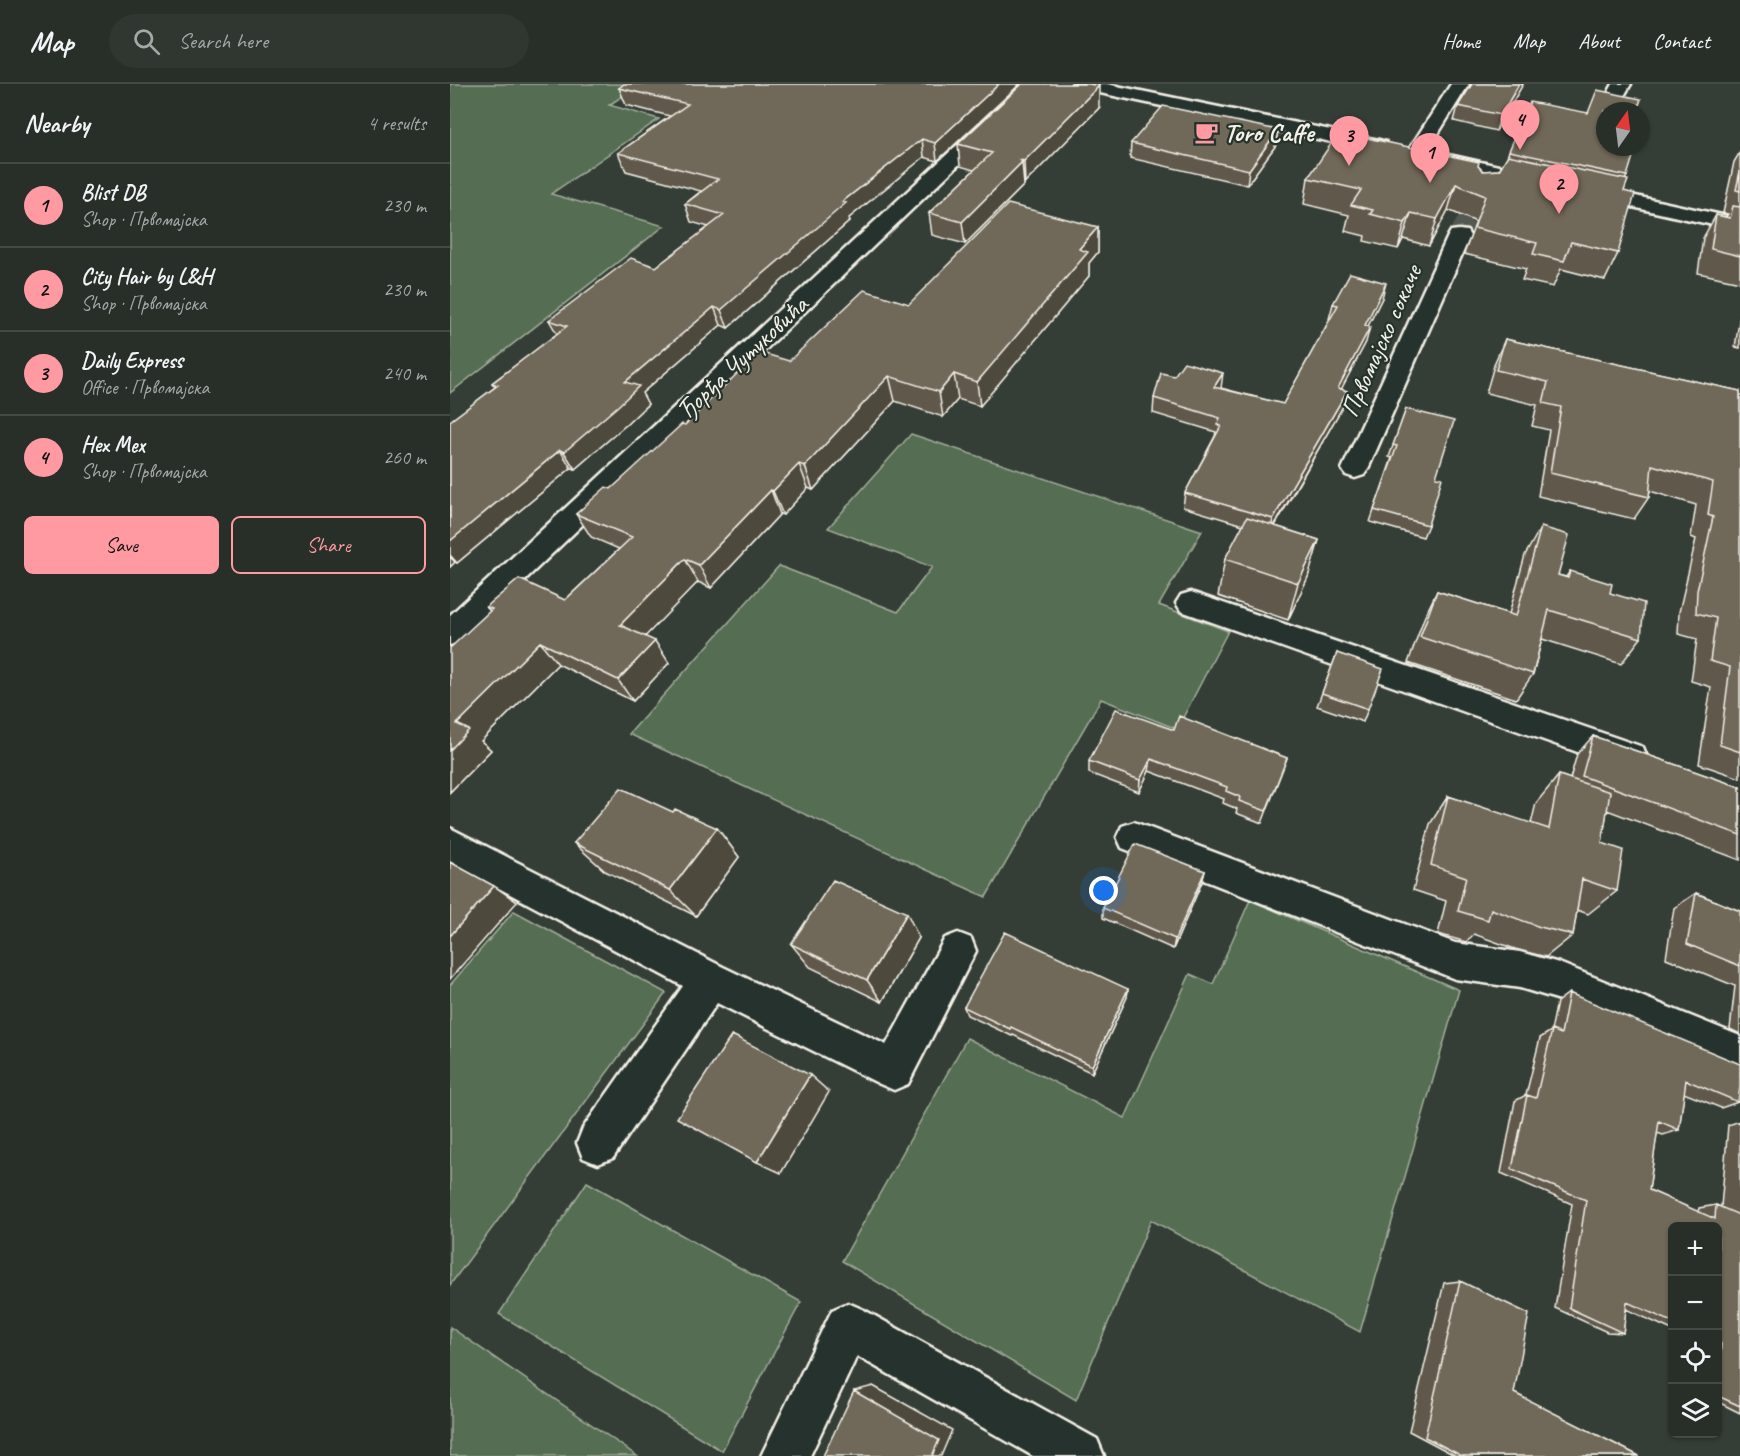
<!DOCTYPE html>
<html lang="en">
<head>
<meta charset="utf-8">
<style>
	body { margin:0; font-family:Caveat,sans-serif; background:#303630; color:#f1f3f6 }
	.controls { position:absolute; right:18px; bottom:18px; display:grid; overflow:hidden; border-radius:9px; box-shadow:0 2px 4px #0004 }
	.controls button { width:54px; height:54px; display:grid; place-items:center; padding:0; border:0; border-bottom:2px solid #444a45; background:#282e28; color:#f1f3f6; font:30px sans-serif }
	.compass { position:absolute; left:1146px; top:18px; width:54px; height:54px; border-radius:50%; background:#282e28; box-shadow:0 2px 4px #0004; rotate:14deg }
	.you { position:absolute; left:654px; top:807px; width:21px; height:21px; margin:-15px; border:4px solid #fff; border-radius:50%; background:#1a73e8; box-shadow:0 0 0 9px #1a73e833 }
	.badge { display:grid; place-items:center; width:39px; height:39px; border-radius:50%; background:#ff9aa2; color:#111; font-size:20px; font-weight:700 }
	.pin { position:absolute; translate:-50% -50px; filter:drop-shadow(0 2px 3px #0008) }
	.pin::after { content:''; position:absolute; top:32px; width:21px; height:18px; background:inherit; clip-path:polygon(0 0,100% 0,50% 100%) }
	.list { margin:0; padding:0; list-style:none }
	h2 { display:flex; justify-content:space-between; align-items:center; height:78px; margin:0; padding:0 24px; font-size:26px }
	h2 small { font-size:20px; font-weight:400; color:#a5a8a8 }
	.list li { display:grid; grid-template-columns:39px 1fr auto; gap:18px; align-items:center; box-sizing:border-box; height:84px; padding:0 24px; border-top:2px solid #444a45 }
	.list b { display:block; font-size:22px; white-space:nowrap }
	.list p { margin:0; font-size:20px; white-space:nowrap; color:#a5a8a8 }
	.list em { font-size:20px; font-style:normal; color:#a5a8a8 }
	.actions { display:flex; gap:12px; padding:18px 24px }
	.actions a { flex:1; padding:14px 0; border:2px solid #ff9aa2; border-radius:9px; text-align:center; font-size:21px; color:#ff9aa2 }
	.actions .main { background:#ff9aa2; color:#111 }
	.icon { flex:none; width:33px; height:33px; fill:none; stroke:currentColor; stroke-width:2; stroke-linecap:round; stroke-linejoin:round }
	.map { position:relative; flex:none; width:1290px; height:1372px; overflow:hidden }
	header { display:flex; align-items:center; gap:36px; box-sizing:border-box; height:84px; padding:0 30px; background:#282e28; border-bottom:2px solid #444a45 }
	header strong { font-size:28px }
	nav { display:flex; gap:33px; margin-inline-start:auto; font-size:21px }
	.search { width:420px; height:54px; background:#303630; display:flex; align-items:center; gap:15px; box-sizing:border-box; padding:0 21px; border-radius:33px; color:#a5a8a8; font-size:22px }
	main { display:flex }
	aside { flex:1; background:#282e28 }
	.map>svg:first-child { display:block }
	.green { fill:#546d52; stroke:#a4af9d; stroke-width:1.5 }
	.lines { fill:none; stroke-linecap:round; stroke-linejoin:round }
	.minor-tunnel { stroke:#525951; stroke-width:20; stroke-dasharray:20 10; stroke-linecap:butt }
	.minor-casing { stroke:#f4f1e8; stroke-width:5 }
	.major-casing { stroke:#f4f1e8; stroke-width:5 }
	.minor { fill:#26332d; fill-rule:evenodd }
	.major { fill:#26332d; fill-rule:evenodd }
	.wall { fill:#60594c; stroke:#f4f1e8; stroke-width:1.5 }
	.shaded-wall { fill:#4e493e; stroke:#f4f1e8; stroke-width:1.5 }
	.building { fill:#706858; stroke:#f4f1e8; stroke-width:1.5 }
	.labels { text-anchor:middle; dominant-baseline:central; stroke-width:4.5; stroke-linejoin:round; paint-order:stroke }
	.far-poi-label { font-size:26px; font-weight:bold; fill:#f4f1e8; stroke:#26332d; text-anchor:start }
	.far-street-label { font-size:26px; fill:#f4f1e8; stroke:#26332d }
</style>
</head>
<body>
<header>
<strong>Map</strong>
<div class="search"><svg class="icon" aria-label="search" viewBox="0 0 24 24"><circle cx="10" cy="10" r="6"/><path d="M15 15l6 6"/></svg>Search here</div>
<nav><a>Home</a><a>Map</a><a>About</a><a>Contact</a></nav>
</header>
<main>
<aside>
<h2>Nearby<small>4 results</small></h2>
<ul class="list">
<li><span class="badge">1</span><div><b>Blist DB</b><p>Shop · Првомајска</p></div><em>230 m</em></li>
<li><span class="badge">2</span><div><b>City Hair by L&amp;H</b><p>Shop · Првомајска</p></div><em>230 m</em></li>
<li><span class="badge">3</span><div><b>Daily Express</b><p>Office · Првомајска</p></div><em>240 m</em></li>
<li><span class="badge">4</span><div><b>Hex Mex</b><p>Shop · Првомајска</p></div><em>260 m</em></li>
</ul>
<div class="actions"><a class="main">Save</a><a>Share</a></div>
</aside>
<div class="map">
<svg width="1290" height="1372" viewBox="0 0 1290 1372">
	<rect width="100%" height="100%" fill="#353e36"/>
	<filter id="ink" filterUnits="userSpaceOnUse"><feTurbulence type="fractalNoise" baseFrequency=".0167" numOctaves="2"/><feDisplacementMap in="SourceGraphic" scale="12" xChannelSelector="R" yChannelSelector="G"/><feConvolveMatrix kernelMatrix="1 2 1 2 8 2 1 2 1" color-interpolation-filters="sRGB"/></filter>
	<g filter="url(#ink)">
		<path class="green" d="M0 0H191L159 21 209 35 101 110 214 142 0 309Z
			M461 350 752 447 709 521 778 547 727 645 651 615 536 813 179 650 329 482 448 528 482 483 378 444Z
			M800 816 1009 906 910 1248 701 1136 626 1316 392 1177 517 954 675 1034 740 890 763 900Z
			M64 827 216 909 0 1201V901Z
			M137 1098 351 1218 272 1367 49 1230Z
			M0 1243 187 1372H0Z"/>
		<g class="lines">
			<path class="minor-tunnel" d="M1009 152 1018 136"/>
			<defs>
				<path id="minor" d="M573 0H593L11 557 0 561V531Z
					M1001 0H1019L973 74H959L956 70Z
					M1163 0H1181L1171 17H1159L1156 13Z
					M1009 146 1017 147 1020 152 918 385 914 391 905 394 896 391 892 385 998 152 1001 147Z
					M741 508 1193 663 1197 673 1193 683 1181 687 731 527 726 519 731 511Z
					M684 738 1005 859 1070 868 1109 879 1290 952V992L1107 915 1070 904 1005 895 672 764 667 753 672 742Z
					M0 744 273 883 436 961 495 854 508 849 521 854 526 867 458 1000 444 1006 430 1000 267 919 163 1074 148 1080 133 1074 127 1059 133 1044 233 902 0 778Z
					M398 1219 414 1226 647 1355 654 1372H583L407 1272 360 1372H311L382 1226Z"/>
				<path id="major" d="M622 0H657L929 56 936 58 939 62 936 66 929 68 631 5 625 4Z
					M985 68 1094 92 1097 96 1094 100 1087 102 978 78 975 74 978 70Z
					M1140 102 1290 135V147L1133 112 1130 108 1133 104Z"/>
			</defs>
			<use href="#minor" class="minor-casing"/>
			<use href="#major" class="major-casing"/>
			<use href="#minor" class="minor"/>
			<use href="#major" class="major"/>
		</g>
		<path class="wall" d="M570 0 487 77 474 73 399 134 400 137 278 244 271 241 192 309 198 320 177 340 125 385 121 384 7 479 5 478 0 483V337L45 303 42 299 107 250 99 236 206 183 259 143 241 138 235 120 251 107 176 87 168 69 220 32 176 21 169 4Z
			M1022 0H1073L1046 47 1004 37 1008 22Z
			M649 24 575 99H573L574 101 515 160 482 151 479 129 524 86 510 82 508 60Z
			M1155 27 1177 92 1175 96 1168 169 1155 196 1111 185 1103 203 1072 196 1076 185 1014 170 1026 138 998 126 979 162 953 155 948 165 914 157 915 152 895 147 899 131 854 120 858 94 1028 82 1033 87 1049 86 1057 73 1059 67 1138 29Z
			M828 46 826 61 797 101 680 74 681 59Z
			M1290 68V198L1248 189 1253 154 1266 131 1276 133 1278 130 1273 129 1284 78Z
			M648 143V168L639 179V192L530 322 508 315 493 333 445 317 363 406 358 404 333 431 330 430 261 504 248 498 195 552 219 579 183 617 108 580 31 657 41 666 0 708 40 527 36 523 115 516 169 465 141 453 126 430 161 405 235 341 339 277Z
			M932 214 918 242 916 258 891 305 897 307 893 322 825 442 869 456 858 493 838 536 768 512 775 475 793 441 733 423 735 409 765 352 766 348 703 329 704 314 771 304 833 320 880 235H879L883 220Z
			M1290 231V264L1285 263Z
			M1055 255 1290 307V694L1249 680 1261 603 1241 597 1247 555 1228 550 1229 528 1246 455 1241 453 1246 421 1200 407 1199 413 1184 435 1088 412 1099 346 1082 342 1087 321 1036 309 1045 278Z
			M956 325 986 393 978 441 973 453 920 438 942 374 939 373Z
			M1091 443 1108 491 1116 493 1120 487 1160 509 1191 554 1171 580 1092 555 1083 590 1066 615 958 579 974 534 987 507 1059 530 1075 471Z
			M887 569 918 625 913 638 867 622Z
			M724 646 837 674 812 739 786 729 787 725 773 719 774 715 699 687 689 708 639 689V677Z
			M1143 652 1290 703V776L1157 726 1152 759 1167 807 1138 830 1127 826 1123 851 1096 873 1065 865 1024 850 1016 858 988 850 996 817 963 806 980 740 998 712 1081 740 1086 719 1109 691 1120 695 1127 670Z
			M223 728 267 744 289 773 246 832 155 787 124 759Z
			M755 787 752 798 723 865 653 834V824Z
			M1246 809 1290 827V950L1280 945 1285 902 1216 874 1224 824Z
			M469 854 432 918 360 883 341 860Z
			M678 905 677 913 642 989 563 951 562 952 517 931 514 923Z
			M1119 909 1288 1018 1271 1024 1234 1009 1229 1046 1213 1051 1207 1049 1199 1106 1248 1128 1249 1124 1266 1121 1271 1123 1278 1041 1290 1037V1329L1268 1318V1143H1222V1246L1176 1225 1173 1249 1157 1248 1105 1224 1122 1120 1051 1089 1065 1017 1076 1011 1090 954 1101 947 1107 918Z
			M1010 1197 1064 1309 1189 1372H1006L959 1347 994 1199Z"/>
		<path class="shaded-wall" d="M549 0H570L487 77 485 59Z
			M1069 0H1073L1046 47 1051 31Z
			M649 2V24L575 99 574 77Z
			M828 46 826 61 797 101 799 86Z
			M472 55 474 73 399 134 400 137 278 244 271 226 392 118Z
			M572 78 574 101 515 160 512 138Z
			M1006 100 998 126 979 162 987 135Z
			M961 129 953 155 948 165 955 139Z
			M648 143V168L639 179V192L530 322 527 298 629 165Z
			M936 199 932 214 911 256 915 241Z
			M264 223 271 241 192 309 198 320 177 340 125 385 114 368 175 298Z
			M920 243 916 258 884 319 888 304Z
			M773 289 771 304 763 317 764 303Z
			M504 290 508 315 493 333 489 308Z
			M439 292 445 317 363 406 355 382Z
			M897 307 893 322 820 449 823 435Z
			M110 366 121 384 7 479 0 471V457Z
			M349 380 358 404 333 431 323 407Z
			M321 406 330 430 261 504 249 481Z
			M869 456 858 493 838 536 848 499Z
			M0 473 5 478 0 483Z
			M235 475 248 498 185 563 170 541Z
			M205 557 219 579 183 617 168 596Z
			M90 558 108 580 31 657 41 666 0 708V666L7 640Z
			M701 675 699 687 689 708 690 696Z
			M267 744 289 773 246 832 220 806Z
			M755 787 752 798 723 865 725 855Z
			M44 802 67 818 0 895V852Z
			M457 829 469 854 432 918 417 896Z
			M678 905 677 913 642 989V982Z
			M360 991 379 1008 331 1089 307 1078Z
			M423 1302 502 1346 491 1372H482L404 1307Z"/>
		<path class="building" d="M174 0H549L485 59 472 55 392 118 396 119 271 226 264 223 175 298 189 302 168 322 114 368 110 366 0 457V337L48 301 42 299 117 242 99 236 181 174 206 183 274 131 235 120 268 95 168 69 238 20 169 4Z
			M572 0H639L649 2 574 77 570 76 572 78 512 138 479 129 542 69 508 60Z
			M1022 0H1069L1051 31 1008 22Z
			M1147 6 1191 15 1187 27H1155V63H1186L1177 92 1059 67 1080 18 1138 29Z
			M713 22 828 46 799 86 681 59Z
			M889 48 1029 78 1028 82 1033 87 1049 86 1058 71 1178 96 1174 107 1185 110 1168 169 1121 158 1114 177 1083 170 1087 159 1024 144 1035 112 1006 100 987 135 961 129 955 139 920 130 923 126 901 121 911 106 858 94Z
			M1290 87V107L1286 106Z
			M558 120 648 143 629 165 638 168 527 298 504 290 489 308 439 292 355 382 349 380 323 407 321 406 249 481 235 475 170 541 205 557 168 596 90 558 7 640 19 646 0 666V564L42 525 36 523 69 495 115 516 182 453 126 430 156 403 161 405 232 340 235 341 309 268 339 277 414 206 459 220Z
			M1283 122 1290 123V172L1261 165 1266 131 1280 134Z
			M900 189 936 199 915 241 920 243 888 304 897 307 823 435 735 409 771 342 767 341 770 334 704 314 711 289 724 292 734 278 773 289 764 303 833 320 888 221 883 220Z
			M1055 255 1290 307V668L1270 661 1280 583 1260 577 1266 534 1246 529 1247 507 1263 433 1258 431 1263 398 1202 381 1199 413 1100 389 1111 323 1093 319 1098 298 1046 286Z
			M956 325 1004 337 986 393 992 394 978 441 924 426 947 362 943 361Z
			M797 433 869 456 848 499 775 475Z
			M1091 443 1119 451 1108 491 1118 494 1120 487 1162 500 1160 509 1194 519 1191 554 1099 526 1083 590 970 553 987 507 1066 532Z
			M887 569 933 585 918 625 872 609Z
			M666 625 724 646 729 632 837 674 816 727 789 717 790 713 776 707 777 703 701 675 690 696 639 677Z
			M1143 652 1290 703V751L1132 692Z
			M1109 691 1160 708 1152 759 1173 766 1167 807 1132 795 1123 851 1090 843 1041 825 1038 836 1008 827 1016 793 981 781 998 712 1099 745Z
			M171 704 223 728 225 725 267 744 220 806 124 759Z
			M685 760 755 787 725 855 653 824Z
			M0 778 44 802 0 852Z
			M383 796 457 829 417 896 341 860Z
			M1246 809 1290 827V882L1237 860Z
			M555 848 678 905 642 982 561 943 560 945 514 923Z
			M1119 909 1290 980V1002L1288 1018 1236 996 1229 1046 1209 1037 1199 1106 1265 1135 1266 1121 1289 1131 1290 1112V1322L1268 1312 1271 1260 1268 1258V1143H1222V1238L1177 1218 1173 1249 1119 1224 1136 1116 1062 1085 1077 1011 1086 1014 1102 946 1111 950Z
			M282 951 360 991 307 1078 227 1034Z
			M1010 1197 1079 1230 1064 1309 1189 1372H1012L975 1353Z
			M404 1307 489 1356 482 1372H373Z"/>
	</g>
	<defs>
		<symbol id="cafe-bare" viewBox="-9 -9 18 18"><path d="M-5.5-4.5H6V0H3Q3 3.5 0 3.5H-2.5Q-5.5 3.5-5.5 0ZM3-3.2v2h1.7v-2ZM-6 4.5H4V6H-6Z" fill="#ff9aa2" stroke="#26332d" stroke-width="2.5" paint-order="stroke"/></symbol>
	</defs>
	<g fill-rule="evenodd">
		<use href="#cafe-bare" x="740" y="32" width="33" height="33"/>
	</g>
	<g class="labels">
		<g class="far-poi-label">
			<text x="774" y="48">Toro Caffe</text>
		</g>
		<g class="far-street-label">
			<text transform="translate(931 257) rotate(-66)">Првомајско сокаче</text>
			<text transform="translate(292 274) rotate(-43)">Ђорђа Чутуковића</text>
		</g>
	</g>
</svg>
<div class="controls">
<button>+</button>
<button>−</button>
<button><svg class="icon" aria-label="locate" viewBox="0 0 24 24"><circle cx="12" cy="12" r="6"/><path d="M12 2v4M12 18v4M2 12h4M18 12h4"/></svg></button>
<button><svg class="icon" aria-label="layers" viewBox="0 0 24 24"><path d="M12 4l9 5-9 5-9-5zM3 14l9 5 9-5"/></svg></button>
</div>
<svg class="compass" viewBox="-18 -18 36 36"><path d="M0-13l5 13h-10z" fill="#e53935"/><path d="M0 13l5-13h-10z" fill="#a5a8a8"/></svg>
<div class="you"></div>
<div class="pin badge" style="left:980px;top:99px">1</div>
<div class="pin badge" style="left:1109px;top:130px">2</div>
<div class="pin badge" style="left:899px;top:82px">3</div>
<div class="pin badge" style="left:1070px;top:66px">4</div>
</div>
</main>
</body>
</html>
